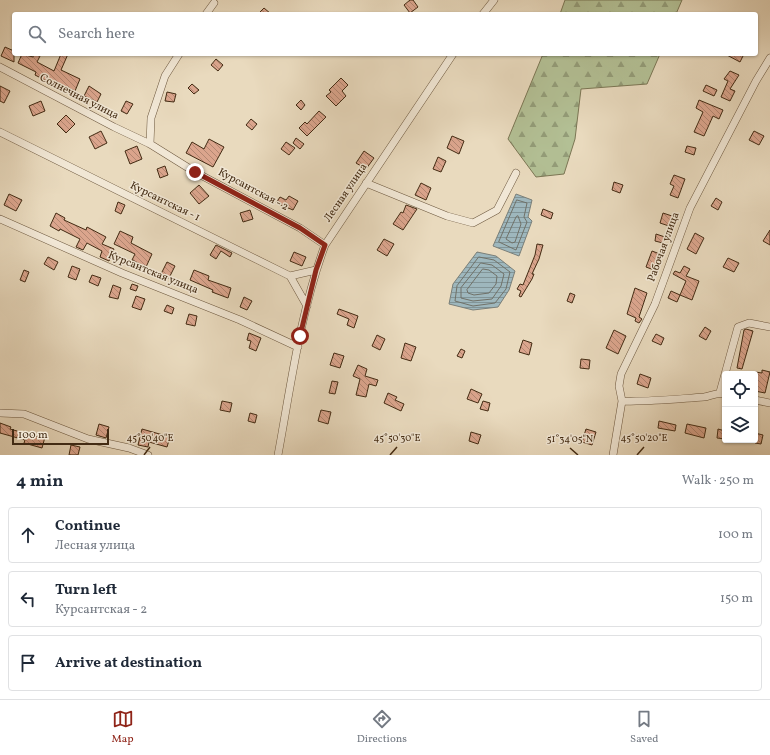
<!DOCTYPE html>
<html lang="en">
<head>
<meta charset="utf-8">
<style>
	body { margin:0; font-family:Vollkorn,serif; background:#f6f6f7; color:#1f2937 }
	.controls { position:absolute; right:12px; bottom:12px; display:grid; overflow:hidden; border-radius:4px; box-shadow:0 1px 3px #0004 }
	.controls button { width:36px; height:36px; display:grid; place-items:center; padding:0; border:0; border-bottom:1px solid #e0e1e3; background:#fff; color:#1f2937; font:20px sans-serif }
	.scale { position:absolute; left:12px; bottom:10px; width:97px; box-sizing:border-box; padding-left:4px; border:2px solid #432b13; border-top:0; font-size:11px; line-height:14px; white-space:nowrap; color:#432b13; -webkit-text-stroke:3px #f1e7d5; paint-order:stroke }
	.stop { position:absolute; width:12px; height:12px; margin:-9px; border:3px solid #8f2418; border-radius:50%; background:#fff }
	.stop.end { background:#8f2418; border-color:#fff; box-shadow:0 1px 4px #0008 }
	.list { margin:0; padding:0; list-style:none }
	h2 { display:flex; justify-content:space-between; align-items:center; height:52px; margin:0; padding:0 16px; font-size:17px }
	h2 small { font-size:13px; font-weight:400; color:#747a83 }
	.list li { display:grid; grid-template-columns:26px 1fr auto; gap:12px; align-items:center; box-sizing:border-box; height:56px; margin:0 8px 8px; padding:0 8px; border:1px solid #e0e1e3; border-radius:4px }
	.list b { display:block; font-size:15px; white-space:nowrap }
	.list p { margin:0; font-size:13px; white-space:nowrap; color:#747a83 }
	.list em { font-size:13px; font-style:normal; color:#747a83 }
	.icon { flex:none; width:22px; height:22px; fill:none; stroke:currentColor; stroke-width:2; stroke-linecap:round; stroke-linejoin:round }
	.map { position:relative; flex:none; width:770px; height:455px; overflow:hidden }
	.search { position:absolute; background:#fff; box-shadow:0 1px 3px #0004; left:12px; right:12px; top:12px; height:44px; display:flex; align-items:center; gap:10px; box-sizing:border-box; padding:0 14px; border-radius:4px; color:#747a83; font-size:15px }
	.sheet { height:244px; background:#fff }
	nav { display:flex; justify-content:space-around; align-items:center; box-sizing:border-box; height:56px; border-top:1px solid #e0e1e3; background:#fff; font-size:11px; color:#747a83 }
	nav a { display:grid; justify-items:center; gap:2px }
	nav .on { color:#8f2418 }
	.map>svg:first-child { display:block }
	.forest { fill:url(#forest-firs); stroke:#7b7654 }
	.water { fill:url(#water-rules); stroke:#7a7f79 }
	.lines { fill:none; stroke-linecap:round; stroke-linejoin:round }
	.shore { stroke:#707168; stroke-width:1 }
	.building { fill:url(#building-back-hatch); stroke:#432b13 }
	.minor-casing { stroke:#6c573e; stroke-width:8 }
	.minor { stroke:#f1e7d5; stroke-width:7 }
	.route { stroke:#8f2418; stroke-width:5 }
	.ticks { fill:none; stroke:#432b13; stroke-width:1.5 }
	.labels { text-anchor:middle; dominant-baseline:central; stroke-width:3; stroke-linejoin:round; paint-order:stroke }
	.street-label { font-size:11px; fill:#432b13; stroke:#f1e7d5 }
	.ticks-label { font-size:10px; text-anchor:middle; fill:#432b13; stroke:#f1e7d5; stroke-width:3; stroke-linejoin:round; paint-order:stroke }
</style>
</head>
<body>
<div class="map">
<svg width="770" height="455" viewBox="0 0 770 455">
	<defs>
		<pattern id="forest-firs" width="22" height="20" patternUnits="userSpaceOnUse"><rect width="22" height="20" fill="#b3c095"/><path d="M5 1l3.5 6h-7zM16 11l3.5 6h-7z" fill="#939c78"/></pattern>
		<pattern id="water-rules" width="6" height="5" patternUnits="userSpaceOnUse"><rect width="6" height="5" fill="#9eb7bd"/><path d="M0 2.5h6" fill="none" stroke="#829598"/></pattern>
		<pattern id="building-back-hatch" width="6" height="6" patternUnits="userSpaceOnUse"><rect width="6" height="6" fill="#dba58d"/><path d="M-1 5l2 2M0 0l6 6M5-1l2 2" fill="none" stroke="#b38772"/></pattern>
	</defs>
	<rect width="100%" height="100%" fill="#e9dabe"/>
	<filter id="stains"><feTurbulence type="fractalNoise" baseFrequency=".005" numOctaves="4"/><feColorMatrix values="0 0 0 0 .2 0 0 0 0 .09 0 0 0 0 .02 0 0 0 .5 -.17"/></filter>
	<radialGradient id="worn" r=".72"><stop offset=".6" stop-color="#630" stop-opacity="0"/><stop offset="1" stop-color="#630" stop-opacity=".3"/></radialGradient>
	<path class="forest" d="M565 0H682L676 14H560Z
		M543 54H660L647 84 581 89 575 139 564 174 536 177 508 139Z"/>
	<path class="water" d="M516 194 532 200 528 217 532 221 519 256 493 246Z
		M477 252 496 256 515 271 509 290 498 307 473 310 449 304 453 284Z"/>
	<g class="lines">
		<path class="shore" d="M517 200 527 203 524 217 527 222 516 250 499 242Z
			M518 216 521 224 515 242 512 243 506 239 516 217Z
			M479 257 494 260 510 272 506 289 495 303 473 306 455 301 457 286Z
			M481 263 492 265 504 274 501 286 492 299 473 301 461 298V288Z
			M483 269 489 270 497 276 496 284 489 293 474 295 468 293 467 290Z"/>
	</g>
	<path class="building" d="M410 0H413L418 7 410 13 404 5Z
		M264 8 271 14H258Z
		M5 47 14 51V62L1 56Z
		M22 54 33 57 34 54H41L37 62 54 71 61 54H68L61 70 80 79 75 91 53 81 51 83 35 75 36 72 18 63Z
		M725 54H744L740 62Z
		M216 59 223 65 218 71 211 65Z
		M730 71 739 75 730 89 735 91 730 101 721 97 728 81 724 79Z
		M341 78 348 85 342 91 346 96 336 106 326 96 331 92 329 90Z
		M192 84 199 90 194 94 188 88Z
		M706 85 717 90 714 96 703 91Z
		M0 86 10 91 4 103 0 101Z
		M89 86 101 94 97 102 84 96Z
		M167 92 176 94 174 102 165 101Z
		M301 100 305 105 301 110 296 105Z
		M699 100 723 110 719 119 713 116 704 136 694 132 703 112 696 108Z
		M41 101 45 111 33 116 29 106Z
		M126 101 133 104 127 114 121 111Z
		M319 111 326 117 307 136 299 128 305 122 307 124Z
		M66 115 75 124 66 133 57 124Z
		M251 119 257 124 252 130 246 125Z
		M101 131 107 143 95 149 89 137Z
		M754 131 764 136 759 145 749 140Z
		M452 136 464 141 459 154 447 148Z
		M296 138 304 144 300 149 293 143Z
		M209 139 224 147 213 167 186 153 192 142 204 149Z
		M286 142 295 148 289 155 281 149Z
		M137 146 142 159 130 164 125 151Z
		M687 146 696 148 694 155 685 152Z
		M364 151 374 158 366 169 356 163Z
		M438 157 446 161 441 172 433 169Z
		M165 166 168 175 160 178 157 169Z
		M674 175 685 179 678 198 670 195 674 186 670 184Z
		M614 182 623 185 620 193 612 190Z
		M421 183 431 188 426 200 415 195Z
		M199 185 209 196 199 204 190 193Z
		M9 194 22 200 16 211 4 205Z
		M289 196 298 201 293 210 276 203 280 197 286 200Z
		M716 198 722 202 718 210 711 206Z
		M118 202 125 205 121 214 115 211Z
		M406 205 417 209 403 230 393 224 401 212 403 213Z
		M543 209 553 213 551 219 541 215Z
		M250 210 253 219 243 222 240 213Z
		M56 213 65 218 64 220 86 230 87 227 106 237 102 244 114 249 109 261 100 257 102 251 87 243 83 250 76 247 80 239 60 229 59 231 50 226Z
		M663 213 672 216 669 226 660 223Z
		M770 230V245L763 241Z
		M120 231 133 237 131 243 152 254 146 267 132 260 135 254 114 244Z
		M695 233 704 238 696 254 687 249Z
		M656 234 665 237 663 243 655 241Z
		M384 239 394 244 387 256 377 250Z
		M537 244 543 245 539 259 532 274H534L532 279 521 297 519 296 521 291 517 289 520 284 523 285 535 255Z
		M216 245 232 253 230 257 221 251 216 259 210 255Z
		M652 251 660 254 654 270 646 267Z
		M294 252 306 257 302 266 290 261Z
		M48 257 58 262 54 270 44 264Z
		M728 258 739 263 734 272 723 267Z
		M167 262 175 266 169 278 161 274Z
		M72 266 80 269 76 280 68 277Z
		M684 266 690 269 686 276 699 281 692 300 680 295 686 281 673 274 675 271 680 273Z
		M24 270 29 272 25 282 20 280Z
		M194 270 209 276 208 280 231 288 228 298 212 292 213 290 190 280Z
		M92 275 101 278 98 286 89 282Z
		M132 284 138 286 136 291 130 289Z
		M113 285 121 288 118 299 109 297Z
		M635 288 647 293 639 317 642 319 639 323 635 321 636 318 627 314Z
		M671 291 680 295 677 302 668 298Z
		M570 293 575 295 572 303 567 301Z
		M136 296 145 299 141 310 132 307Z
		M244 297 252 301 247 310 240 307Z
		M167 305 174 308 172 314 164 311Z
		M339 309 358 316 354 328 347 325 349 319 337 314Z
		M189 314 197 316 195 326 186 324Z
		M705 327 711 331 706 340 699 336Z
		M746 329 753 331 742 369 737 368 744 330Z
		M614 330 626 336 618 354 606 348Z
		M249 333 261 338 256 351 249 348 251 341 247 340Z
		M656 334 664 338 661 345 652 341Z
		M377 335 385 339 380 350 372 346Z
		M523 340 532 343 529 355 519 352Z
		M405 343 416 347 411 361 401 358Z
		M461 349 465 351 462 358 457 356Z
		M334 353 344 356 340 368 330 365Z
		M581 359 590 360 589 369 580 368Z
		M358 365 367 369 365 376 378 380 376 386 369 384 366 397 356 395 360 379 353 376Z
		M762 370 770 372 765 393 755 391V372L762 373Z
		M640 374 651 378 648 388 637 384Z
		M332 381 338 382 335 394 329 393Z
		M471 389 482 394 478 403 467 399Z
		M388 393 397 397 395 400 404 404 401 411 384 403Z
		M222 401 232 403 230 412 220 410Z
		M483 401 490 403 488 411 480 409Z
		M321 410 331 412 328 424 318 421Z
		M250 413 257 415 255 423 248 421Z
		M659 421 676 425 675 431 658 428Z
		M0 423 11 427 10 429 38 437 39 434 45 437 42 448 24 443 25 440 0 433Z
		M99 424 109 427 106 438 96 435Z
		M687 424 706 428 704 438 685 433Z
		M142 429 170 437 167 447 149 442 148 447 138 445Z
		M586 429 596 432 592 445 582 442Z
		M718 429 725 431V439L717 438Z
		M471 432 481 435 478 444 469 441Z
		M755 433 763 435 761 444 755 443Z
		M71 445 80 447 78 455H69Z"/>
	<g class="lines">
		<defs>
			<path id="minor" d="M206 14 214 3
				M483 14 494 0
				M0 67 114 127 150 144 195 172 300 228 325 245
				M0 132 290 276 307 306
				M150 144 151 118 165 76 179 54
				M366 183 447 216 473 223 497 210 516 173
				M0 219 122 273 240 320 298 347
				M290 276 316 270
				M720 392 738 327 749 323 770 327
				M755 400 770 403
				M622 401C649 402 676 399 704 397 711 396 717 392 725 394
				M0 413 24 414 88 439 129 448 148 455
				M278 455C291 385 300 313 325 245L453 54
				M613 455 622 401 619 386 621 374 655 304 690 208 756 81 770 58"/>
		</defs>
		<use href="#minor" class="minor-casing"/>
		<use href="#minor" class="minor"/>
	</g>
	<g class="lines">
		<path class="route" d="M195 172 300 228 325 245 316 270 300 336"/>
	</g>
	<path class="ticks" d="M570 448 578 455M144 455 150 447M390 455 397 447M637 455 644 447"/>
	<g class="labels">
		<g class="street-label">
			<text transform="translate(79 97) rotate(27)">Солнечная улица</text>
			<text transform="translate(253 190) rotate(28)">Курсантская - 2</text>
			<text transform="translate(346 193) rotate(-56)">Лесная улица</text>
			<text transform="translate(165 202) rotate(26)">Курсантская - 1</text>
			<text transform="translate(664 247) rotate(-70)">Рабочая улица</text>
			<text transform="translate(153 273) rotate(22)">Курсантская улица</text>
		</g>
	</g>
	<g class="ticks-label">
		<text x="150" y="441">45°50'40"E</text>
		<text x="397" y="441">45°50'30"E</text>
		<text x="644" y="441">45°50'20"E</text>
		<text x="570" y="442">51°34'05"N</text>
	</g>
	<rect width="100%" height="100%" filter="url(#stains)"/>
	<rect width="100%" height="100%" fill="url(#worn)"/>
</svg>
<div class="controls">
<button><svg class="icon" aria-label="locate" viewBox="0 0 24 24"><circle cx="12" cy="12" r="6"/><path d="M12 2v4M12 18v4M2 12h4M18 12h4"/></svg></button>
<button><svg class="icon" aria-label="layers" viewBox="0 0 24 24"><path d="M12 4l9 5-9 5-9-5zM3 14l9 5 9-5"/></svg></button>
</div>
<div class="scale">100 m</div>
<div class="stop" style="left:300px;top:336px"></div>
<div class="stop end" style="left:195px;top:172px"></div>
<div class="search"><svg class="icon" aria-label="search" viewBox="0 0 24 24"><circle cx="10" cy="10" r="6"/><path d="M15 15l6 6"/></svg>Search here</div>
</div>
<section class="sheet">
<h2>4 min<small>Walk · 250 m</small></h2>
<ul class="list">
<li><svg class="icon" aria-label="ahead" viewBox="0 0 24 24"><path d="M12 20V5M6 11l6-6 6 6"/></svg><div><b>Continue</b><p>Лесная улица</p></div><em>100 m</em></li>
<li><svg class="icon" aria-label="left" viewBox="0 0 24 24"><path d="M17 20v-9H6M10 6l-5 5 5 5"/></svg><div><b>Turn left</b><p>Курсантская - 2</p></div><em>150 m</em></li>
<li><svg class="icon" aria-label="arrive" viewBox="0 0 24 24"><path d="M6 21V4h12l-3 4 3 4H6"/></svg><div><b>Arrive at destination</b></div></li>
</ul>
</section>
<nav>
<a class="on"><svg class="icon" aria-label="map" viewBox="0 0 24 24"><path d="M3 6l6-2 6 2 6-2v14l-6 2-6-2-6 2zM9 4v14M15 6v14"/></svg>Map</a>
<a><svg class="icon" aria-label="directions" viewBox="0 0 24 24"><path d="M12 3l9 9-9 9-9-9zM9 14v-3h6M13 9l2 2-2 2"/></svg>Directions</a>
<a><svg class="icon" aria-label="saved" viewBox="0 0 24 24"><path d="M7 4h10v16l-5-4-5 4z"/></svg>Saved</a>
</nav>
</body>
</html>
